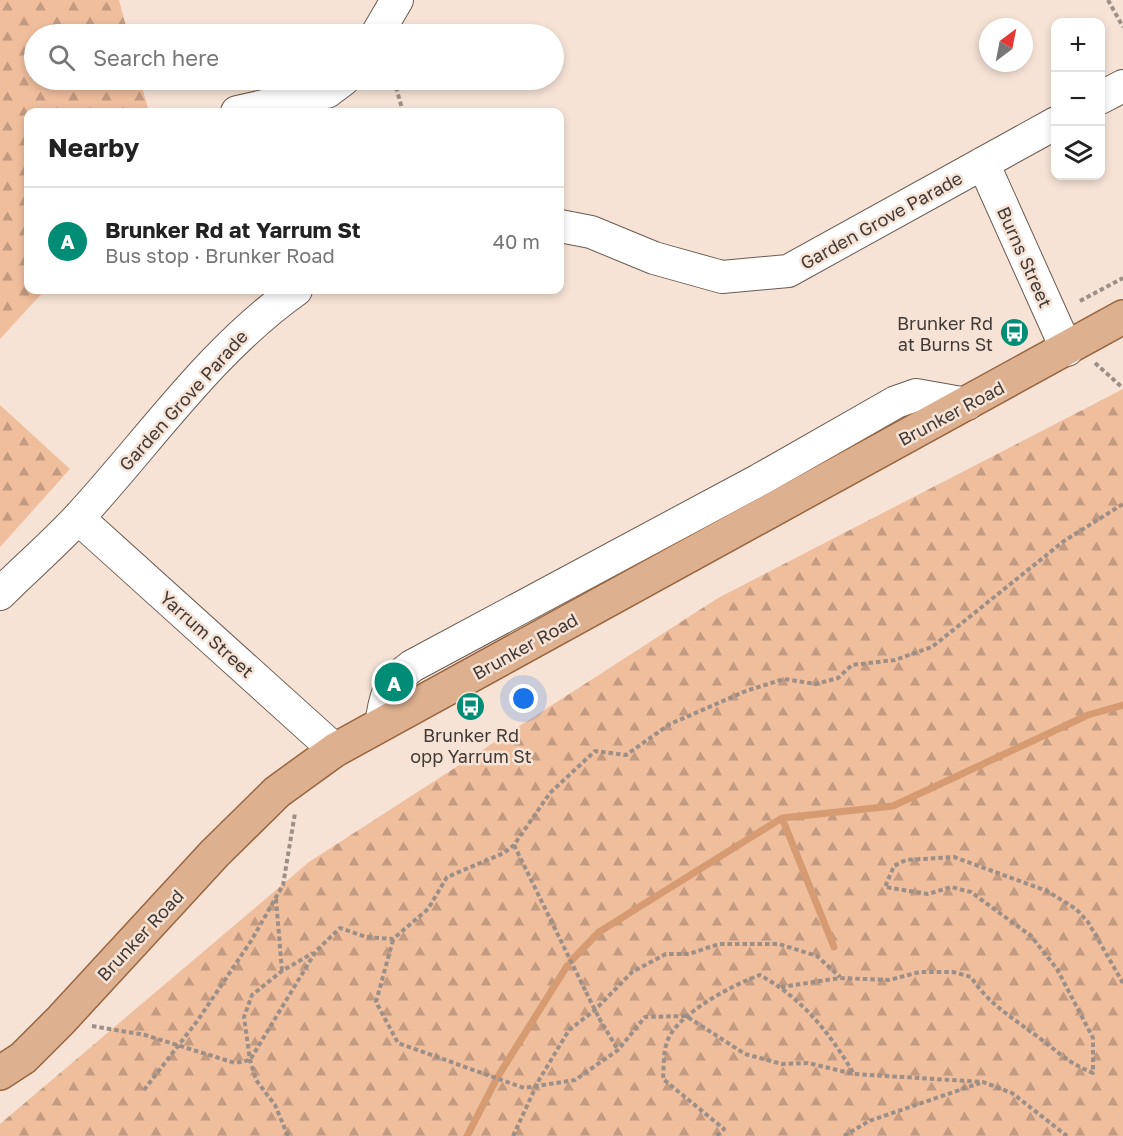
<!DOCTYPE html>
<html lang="en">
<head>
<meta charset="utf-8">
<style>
	body { margin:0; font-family:"Golos Text",sans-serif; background:#f2f2f2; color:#222 }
	.controls { position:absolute; right:18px; top:18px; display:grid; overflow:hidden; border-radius:12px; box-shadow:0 3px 9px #0003 }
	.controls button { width:54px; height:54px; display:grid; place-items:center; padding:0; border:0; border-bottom:2px solid #e0e0e0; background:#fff; color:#222; font:30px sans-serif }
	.compass { position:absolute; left:979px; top:18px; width:54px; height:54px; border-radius:50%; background:#fff; box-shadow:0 3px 9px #0003; rotate:32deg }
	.you { position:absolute; left:524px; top:699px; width:21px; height:21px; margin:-15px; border:4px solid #fff; border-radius:50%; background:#1a73e8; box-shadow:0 0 0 9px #1a73e833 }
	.badge { display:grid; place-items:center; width:39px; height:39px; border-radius:50%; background:#008c75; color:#fff; font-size:20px; font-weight:700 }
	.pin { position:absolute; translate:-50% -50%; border:3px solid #fff; box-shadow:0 2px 6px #0006 }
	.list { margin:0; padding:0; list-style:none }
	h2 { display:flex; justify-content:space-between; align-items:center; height:78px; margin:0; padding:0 24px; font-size:26px }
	h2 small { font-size:20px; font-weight:400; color:#767676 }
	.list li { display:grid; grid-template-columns:39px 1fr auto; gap:18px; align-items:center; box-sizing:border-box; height:108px; padding:0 24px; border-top:2px solid #e0e0e0 }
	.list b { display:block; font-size:22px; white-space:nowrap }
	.list p { margin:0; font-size:20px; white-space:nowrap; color:#767676 }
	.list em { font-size:20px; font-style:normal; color:#767676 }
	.icon { flex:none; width:33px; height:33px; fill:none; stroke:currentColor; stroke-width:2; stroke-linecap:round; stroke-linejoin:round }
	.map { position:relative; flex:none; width:1123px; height:1136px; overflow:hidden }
	.search { position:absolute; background:#fff; box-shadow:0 3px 9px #0003; left:24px; top:24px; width:540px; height:66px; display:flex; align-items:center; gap:15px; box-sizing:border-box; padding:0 21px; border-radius:33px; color:#767676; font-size:22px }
	.panel { position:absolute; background:#fff; box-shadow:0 3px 9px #0003; left:24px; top:108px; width:540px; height:186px; border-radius:12px }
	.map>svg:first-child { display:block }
	.forest { fill:url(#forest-firs) }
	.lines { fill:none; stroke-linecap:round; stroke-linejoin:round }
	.stream { stroke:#d69b73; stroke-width:7 }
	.minor-casing { stroke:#6c5b50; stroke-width:34 }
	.major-casing { stroke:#98653f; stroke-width:36 }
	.path { stroke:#9d8f86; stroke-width:4; stroke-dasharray:4.5 3; stroke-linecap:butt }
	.minor { stroke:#fff; stroke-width:32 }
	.major { stroke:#ddb08f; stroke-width:33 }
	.path-bridge { stroke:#9d8f86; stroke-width:4; stroke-dasharray:4.5 3; stroke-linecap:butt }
	.labels { text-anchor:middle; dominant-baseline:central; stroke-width:5; stroke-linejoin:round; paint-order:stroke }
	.street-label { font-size:18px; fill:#423a35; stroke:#f7e3d6 }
	.poi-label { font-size:18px; fill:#423a35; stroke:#f7e3d6; text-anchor:end }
</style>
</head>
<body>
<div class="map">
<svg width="1123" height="1136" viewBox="0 0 1123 1136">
	<defs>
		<pattern id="forest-firs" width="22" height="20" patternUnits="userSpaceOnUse" patternTransform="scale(1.5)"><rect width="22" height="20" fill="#efbe9d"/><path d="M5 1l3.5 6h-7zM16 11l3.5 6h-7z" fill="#c39b81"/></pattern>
	</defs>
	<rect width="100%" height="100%" fill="#f7e3d6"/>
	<path class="forest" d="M0 0H119L128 34H34V80H140L149 112H28V290H45L0 339Z
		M1123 389V1136H0V1124L309 862 718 598Z
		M0 405 70 469 0 547Z"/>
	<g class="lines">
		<path class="stream" d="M782 818 834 947
			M571 961 599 932 782 818 893 806 1088 715 1123 705
			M467 1136 497 1078 567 966"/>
		<defs>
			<path id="minor" d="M377 34 397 0
				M1100 98 1123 86
				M237 112 327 92 343 80
				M983 163 1067 350
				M560 226 591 232 654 258 722 277 788 271 1056 123
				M78 518 335 750
				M0 594C26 568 54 544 79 517 150 440 210 351 296 290
				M381 725C386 695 387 684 412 666L759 480 896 402 916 395 967 404"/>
			<path id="major" d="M0 1073 23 1058 61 1020 215 853 277 792 335 750 1123 317"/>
		</defs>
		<use href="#minor" class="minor-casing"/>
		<use href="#major" class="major-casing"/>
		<path class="path" d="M1108 0 1123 27
			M394 80 403 112
			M1080 301 1123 278
			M1095 363 1123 388
			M514 845 586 992
			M276 899 282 971
			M393 940 376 1002 398 1043 524 1088 575 1080 618 1050 645 1017 686 1016 745 1054 782 1064 808 1063 854 1074 983 1082 1012 1093 1067 1136
			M781 987 840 978 889 980 920 972H953L971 977C989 1005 1016 1020 1042 1040 1062 1055 1067 1062 1093 1073V1038L1057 969 1031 936 971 892 951 887 928 894 885 887 894 866 906 860 954 857 1047 891 1076 909 1088 922 1123 983
			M599 1018 618 1050
			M92 1026 145 1035 235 1063 250 1060 316 951 340 928 366 937 393 939 428 909 447 877 504 853 514 845 550 793 595 751 626 755 670 724 746 691 784 679 816 684 838 678 852 665 895 660 932 647 1064 541 1123 504
			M144 1090 198 1020 251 941 283 885 295 813
			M288 1136 275 1105 256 1080 250 1060 244 1017 252 995 282 971 313 953
			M513 1136 539 1080 569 1030 595 1010 632 972 666 954H689L719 944H779L817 956 840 977
			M717 1136 724 1129 663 1079C664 1067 663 1053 667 1042 675 1015 734 984 760 975 803 999 829 1032 854 1074
			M844 1136 869 1121 980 1083"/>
		<use href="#minor" class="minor"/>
		<use href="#major" class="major"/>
		<path class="path-bridge" d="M586 992 599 1018"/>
	</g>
	<defs>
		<symbol id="bus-disc" viewBox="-11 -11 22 22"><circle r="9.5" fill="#008c75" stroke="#f7e3d6"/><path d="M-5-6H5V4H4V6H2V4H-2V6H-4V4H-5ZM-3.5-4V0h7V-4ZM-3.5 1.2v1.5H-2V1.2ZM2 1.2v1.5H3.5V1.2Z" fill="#fff"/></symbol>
	</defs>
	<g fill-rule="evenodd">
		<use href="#bus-disc" x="998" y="316" width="33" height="33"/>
		<use href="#bus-disc" x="454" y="690" width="33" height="33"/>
	</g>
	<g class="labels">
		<g class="street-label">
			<text transform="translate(881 220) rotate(-29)">Garden Grove Parade</text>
			<text transform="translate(1025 257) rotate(66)">Burns Street</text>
			<text transform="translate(183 400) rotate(-48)">Garden Grove Parade</text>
			<text transform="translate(951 413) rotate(-28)">Brunker Road</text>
			<text transform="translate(207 634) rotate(42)">Yarrum Street</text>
			<text transform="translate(525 646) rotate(-29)">Brunker Road</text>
			<text transform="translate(140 935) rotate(-47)">Brunker Road</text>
		</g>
		<g class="poi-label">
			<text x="993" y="323">Brunker Rd<tspan x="993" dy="21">at Burns St</tspan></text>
			<text x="471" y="735" text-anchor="middle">Brunker Rd<tspan x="471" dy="21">opp Yarrum St</tspan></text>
		</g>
	</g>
</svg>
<div class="controls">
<button>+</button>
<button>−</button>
<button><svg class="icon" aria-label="layers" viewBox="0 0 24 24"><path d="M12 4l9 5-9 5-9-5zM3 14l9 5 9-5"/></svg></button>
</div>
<svg class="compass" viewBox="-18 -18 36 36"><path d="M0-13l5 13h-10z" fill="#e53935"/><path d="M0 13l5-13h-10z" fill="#767676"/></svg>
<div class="you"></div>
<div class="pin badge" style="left:394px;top:682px">A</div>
<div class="search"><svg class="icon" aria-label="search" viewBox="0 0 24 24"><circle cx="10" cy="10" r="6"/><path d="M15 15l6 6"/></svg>Search here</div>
<section class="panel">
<h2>Nearby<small></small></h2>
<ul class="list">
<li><span class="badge">A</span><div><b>Brunker Rd at Yarrum St</b><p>Bus stop · Brunker Road</p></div><em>40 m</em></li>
</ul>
</section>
</div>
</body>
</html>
